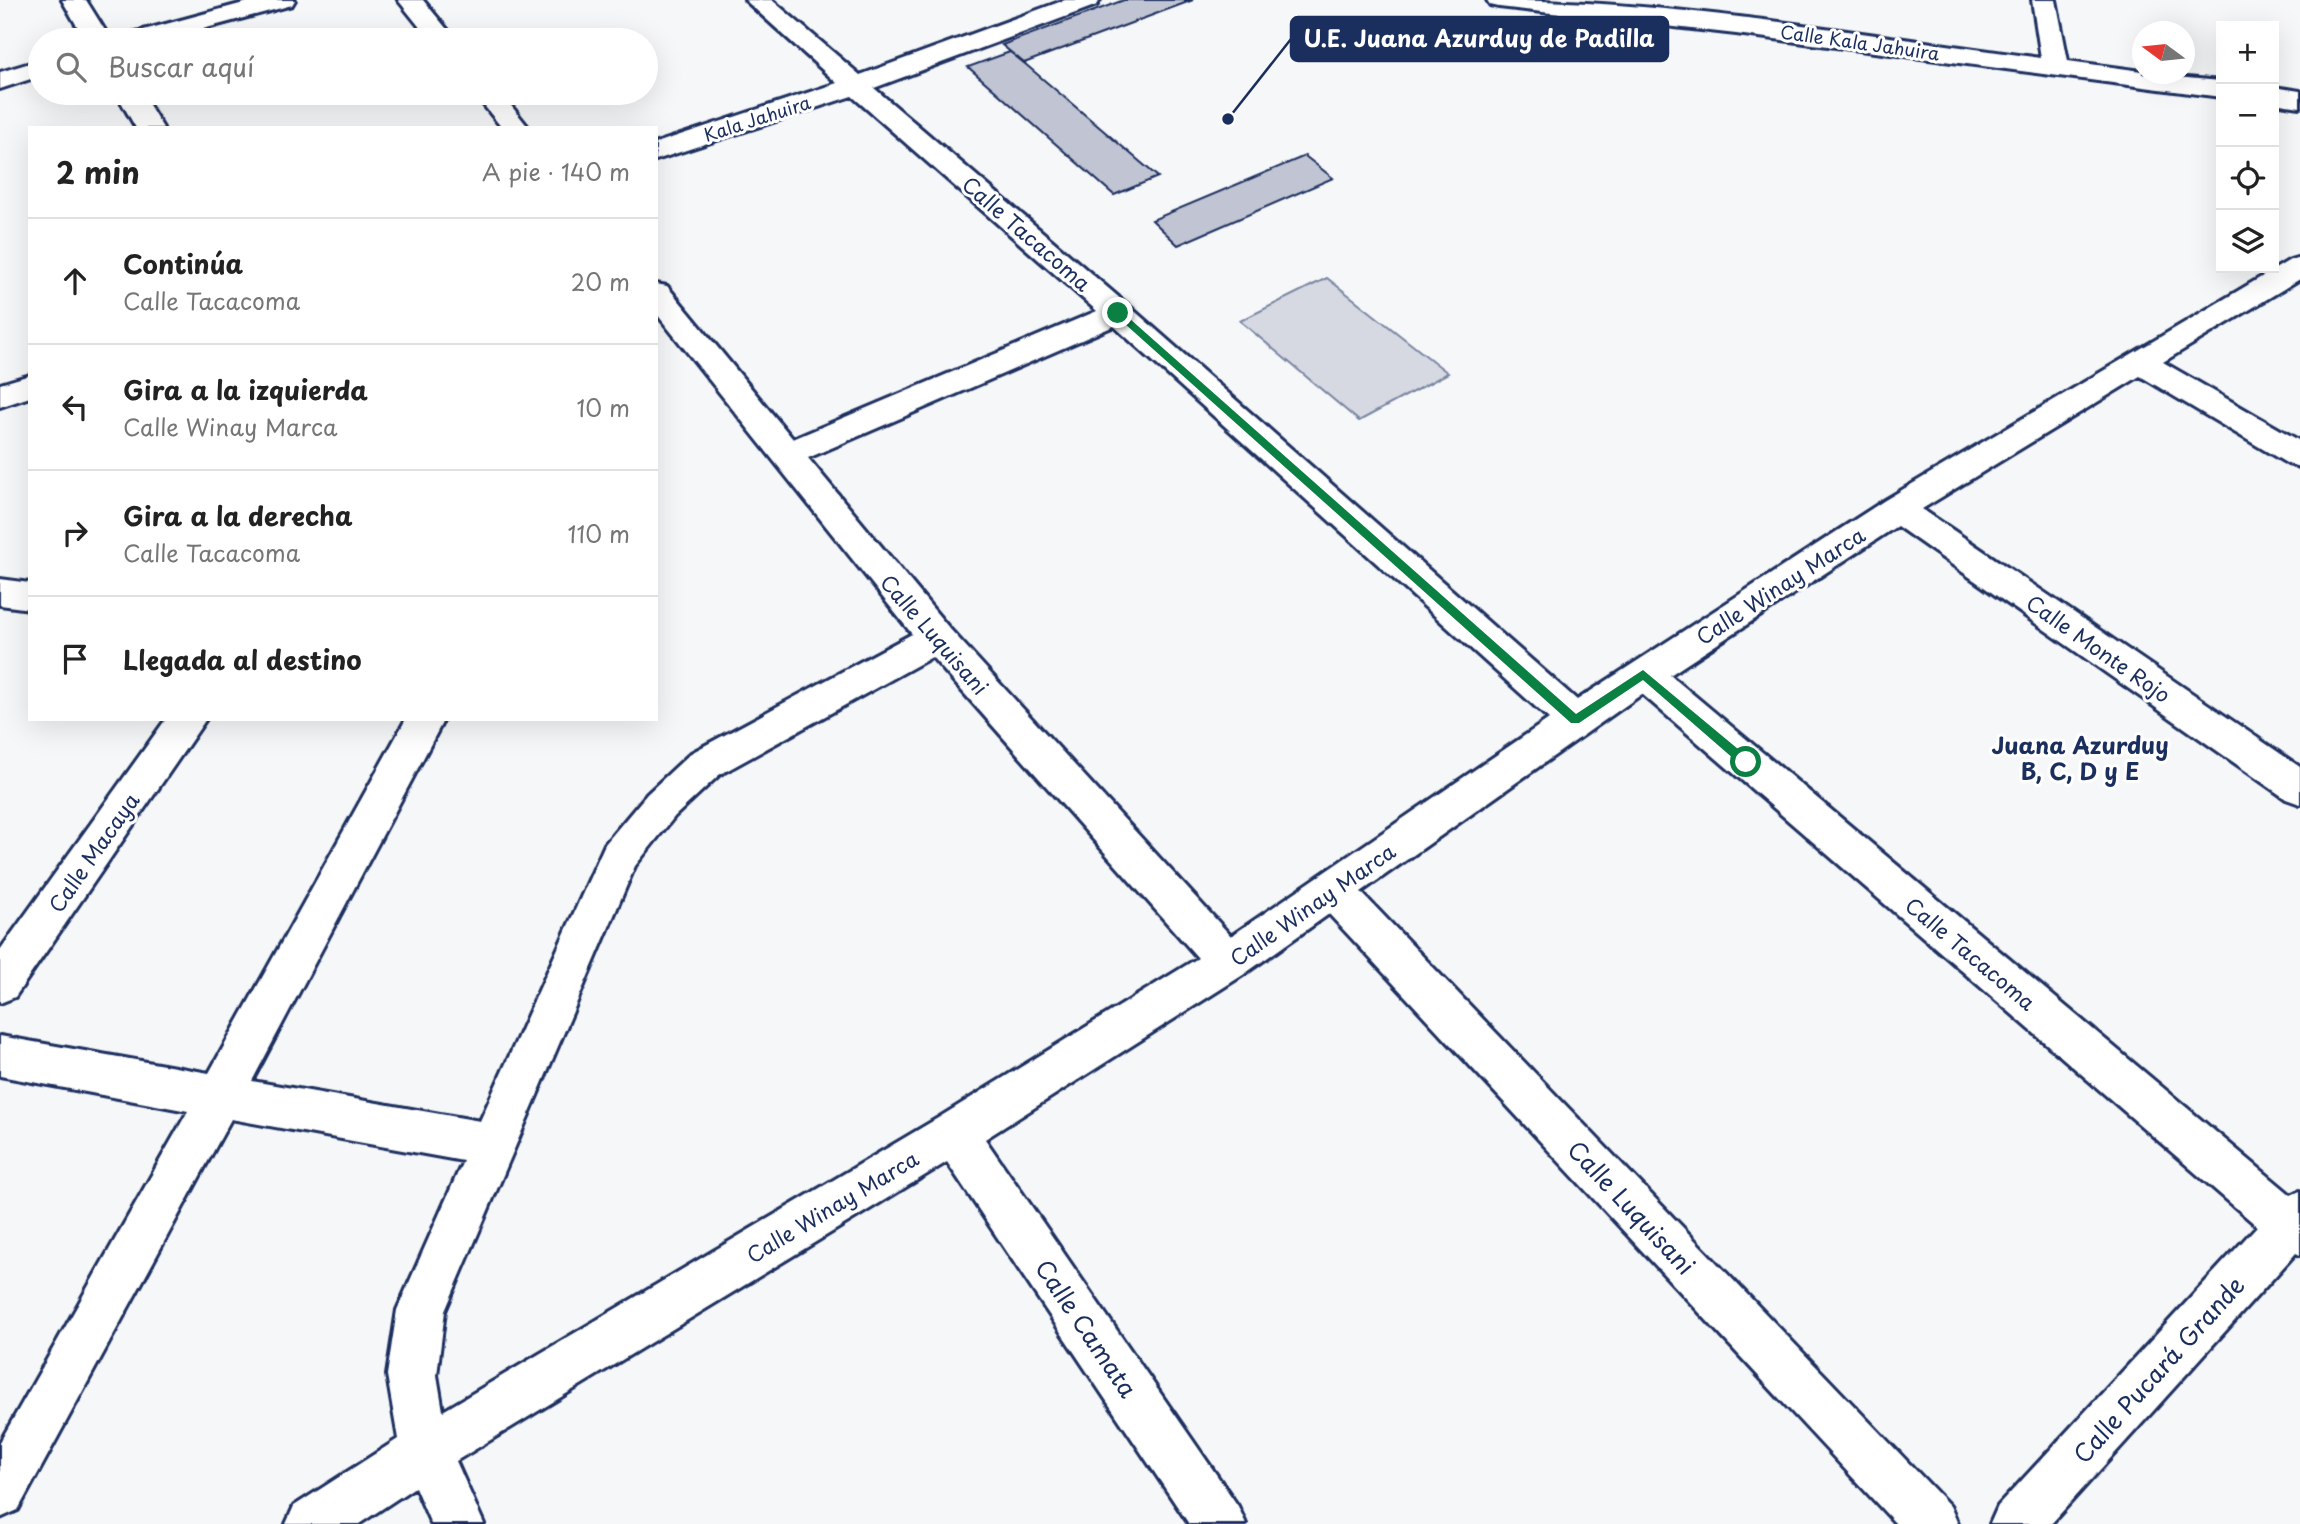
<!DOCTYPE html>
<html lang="es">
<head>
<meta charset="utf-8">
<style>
	body { margin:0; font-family:"Playpen Sans",sans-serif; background:#f2f2f2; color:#222 }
	.controls { position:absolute; right:21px; top:21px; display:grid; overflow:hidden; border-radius:0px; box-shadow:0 7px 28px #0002 }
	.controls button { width:63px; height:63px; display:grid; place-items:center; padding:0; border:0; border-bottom:2px solid #e0e0e0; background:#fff; color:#222; font:35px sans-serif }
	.compass { position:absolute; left:2132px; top:21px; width:63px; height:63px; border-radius:50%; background:#fff; box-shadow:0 7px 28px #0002; rotate:285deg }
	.stop { position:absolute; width:21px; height:21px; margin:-16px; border:5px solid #0b8043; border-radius:50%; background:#fff }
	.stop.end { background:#0b8043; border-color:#fff; box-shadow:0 2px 7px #0008 }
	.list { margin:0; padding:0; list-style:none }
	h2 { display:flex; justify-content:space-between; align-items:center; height:91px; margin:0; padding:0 28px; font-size:30px }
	h2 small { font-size:23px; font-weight:400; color:#767676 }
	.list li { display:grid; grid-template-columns:46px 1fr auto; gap:21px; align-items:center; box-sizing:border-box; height:126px; padding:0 28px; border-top:2px solid #e0e0e0 }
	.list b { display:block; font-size:26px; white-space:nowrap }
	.list p { margin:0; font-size:23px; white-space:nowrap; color:#767676 }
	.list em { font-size:23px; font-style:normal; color:#767676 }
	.icon { flex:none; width:38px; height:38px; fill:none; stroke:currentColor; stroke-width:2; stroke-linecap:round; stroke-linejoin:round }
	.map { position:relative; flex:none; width:2300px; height:1524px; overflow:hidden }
	.search { position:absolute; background:#fff; box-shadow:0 7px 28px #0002; left:28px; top:28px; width:630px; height:77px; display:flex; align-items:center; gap:18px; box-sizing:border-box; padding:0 24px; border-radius:38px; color:#767676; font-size:26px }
	.panel { position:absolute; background:#fff; box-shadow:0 7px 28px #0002; left:28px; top:126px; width:630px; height:595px; border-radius:0px }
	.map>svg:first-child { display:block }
	.green { fill:#d6d9e2; stroke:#7884a0; stroke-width:2 }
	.building { fill:#c0c4d3; stroke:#1b2f5e; stroke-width:2 }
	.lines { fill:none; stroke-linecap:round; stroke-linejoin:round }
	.minor-casing { stroke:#1b2f5e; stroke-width:6 }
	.minor { fill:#fff; fill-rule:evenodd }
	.route { fill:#0b8043 }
	.labels { text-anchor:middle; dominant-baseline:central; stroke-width:6; stroke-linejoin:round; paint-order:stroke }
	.far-street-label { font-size:18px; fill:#1b2f5e; stroke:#fff }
	.street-label { font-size:21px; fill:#1b2f5e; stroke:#fff }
	.neighbourhood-label { font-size:23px; font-weight:bold; fill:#1b2f5e; stroke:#fff }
	.near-street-label { font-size:24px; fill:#1b2f5e; stroke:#fff }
	.leader { fill:none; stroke:#1b2f5e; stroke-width:2.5 }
	.callout-dot { fill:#1b2f5e; stroke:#fff; stroke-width:2.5 }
	.callout { fill:#1b2f5e; stroke:#1b2f5e; stroke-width:2.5 }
	.callout-label { font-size:23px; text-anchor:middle; font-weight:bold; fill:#fff }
</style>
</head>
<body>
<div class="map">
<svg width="2300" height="1524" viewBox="0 0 2300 1524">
	<rect width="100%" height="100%" fill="#f6f7f9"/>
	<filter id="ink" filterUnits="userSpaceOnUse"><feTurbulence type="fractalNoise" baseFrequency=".0143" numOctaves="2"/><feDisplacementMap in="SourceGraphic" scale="14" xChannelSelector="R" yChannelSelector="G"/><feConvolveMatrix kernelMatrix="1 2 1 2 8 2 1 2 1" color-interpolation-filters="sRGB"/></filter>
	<g filter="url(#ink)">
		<path class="green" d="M1327 278 1448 373 1359 421 1240 321Z"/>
		<path class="building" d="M1124 0H1193L1024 63 1002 45Z
			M1010 52 1024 63 1158 177 1114 195 968 67Z
			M1305 156 1333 178 1178 245 1152 220Z"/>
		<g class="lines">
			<defs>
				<path id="minor" d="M62 0H86L111 40H85Z
					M255 0H295L292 5 162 40H121L125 35Z
					M398 0H423L456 40H430Z
					M745 0H772L860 75 1065 0H1100L1097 5 874 88 1129 306 1577 700 1885 500 2290 260 2300 257V279L2163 362 2300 441V467L2288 464 2140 376 1922 509 2300 767V804L2286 799 1897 526 1670 675 2291 1195 2300 1191V1255L2296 1253 2051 1524H1990L1998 1506 2257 1226 1642 694 1361 892 1950 1506 1958 1524H1896L1329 914 1243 975 985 1139 1238 1506 1246 1524H1189L947 1162 456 1461 484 1524H431L415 1487 359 1524H286L294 1506 398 1439 387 1375 397 1310 463 1161 231 1119 18 1510 0 1518V1442L188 1111 0 1076V1036L209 1073 406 719H444L252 1081 480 1121 605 844 647 794 691 753 912 634 656 313V284L667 286 793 439 1097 311 852 96 656 160V143L837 83ZM1114 326 1549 719 1231 936 949 628 808 458ZM932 657 1198 958 938 1118 443 1411 437 1375 445 1311 635 866 675 816 719 775Z
					M1487 0C1671 0 1858 34 2041 58L2032 0H2056L2068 61 2142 71V74L2221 81V97L1736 34 1499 7 1490 5Z
					M40 60V76L0 89V72Z
					M2274 87 2300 91V107L2274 103Z
					M116 93H142L163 128H136Z
					M474 93H501L529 128H502Z
					M30 375V397L0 407V384Z
					M0 579 30 583V609L0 605Z
					M166 719H206L15 997 0 1003V950Z"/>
			</defs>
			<use href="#minor" class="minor-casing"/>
			<use href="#minor" class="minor"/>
		</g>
	</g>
	<path class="route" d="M1115 311H1121L1576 714 1643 670 1750 759V766H1742L1643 680 1579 723H1571L1115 315Z"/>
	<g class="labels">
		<g class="far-street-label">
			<text transform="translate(1860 42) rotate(8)">Calle Kala Jahuira</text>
			<text transform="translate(757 118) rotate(-18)">Kala Jahuira</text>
		</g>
		<g class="street-label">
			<text transform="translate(1027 233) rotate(41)">Calle Tacacoma</text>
			<text transform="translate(1780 585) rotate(-33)">Calle Winay Marca</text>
			<text transform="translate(935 634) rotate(49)">Calle Luquisani</text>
			<text transform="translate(2099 648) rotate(35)">Calle Monte Rojo</text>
			<text transform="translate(93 852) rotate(-55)">Calle Macaya</text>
			<text transform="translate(1312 904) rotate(-35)">Calle Winay Marca</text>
			<text transform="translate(1971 953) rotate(40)">Calle Tacacoma</text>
			<text transform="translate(832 1206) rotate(-31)">Calle Winay Marca</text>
		</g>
		<g class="neighbourhood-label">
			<text x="2080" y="744">Juana Azurduy<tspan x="2080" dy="26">B, C, D y E</tspan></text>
		</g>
		<g class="near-street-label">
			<text transform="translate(1632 1207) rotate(47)">Calle Luquisani</text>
			<text transform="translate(1087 1328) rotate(56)">Calle Camata</text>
			<text transform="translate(2158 1369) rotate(-48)">Calle Pucará Grande</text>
		</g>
	</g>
	<path class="leader" d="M1228 119L1291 39"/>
	<circle class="callout-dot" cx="1228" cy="119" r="7"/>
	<rect class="callout" x="1291" y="17" width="377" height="44" rx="7"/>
	<g class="callout-label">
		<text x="1479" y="47">U.E. Juana Azurduy de Padilla</text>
	</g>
</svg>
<div class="controls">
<button>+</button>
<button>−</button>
<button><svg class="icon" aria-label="locate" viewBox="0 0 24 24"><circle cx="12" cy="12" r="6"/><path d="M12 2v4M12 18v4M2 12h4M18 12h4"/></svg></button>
<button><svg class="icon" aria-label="layers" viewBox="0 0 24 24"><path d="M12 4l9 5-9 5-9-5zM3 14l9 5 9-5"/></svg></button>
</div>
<svg class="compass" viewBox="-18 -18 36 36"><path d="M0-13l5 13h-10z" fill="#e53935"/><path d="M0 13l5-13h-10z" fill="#767676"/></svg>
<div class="stop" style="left:1746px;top:762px"></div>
<div class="stop end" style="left:1118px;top:313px"></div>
<div class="search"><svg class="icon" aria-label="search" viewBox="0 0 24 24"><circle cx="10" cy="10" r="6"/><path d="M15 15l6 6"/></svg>Buscar aquí</div>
<section class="panel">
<h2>2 min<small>A pie · 140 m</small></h2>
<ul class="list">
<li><svg class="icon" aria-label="ahead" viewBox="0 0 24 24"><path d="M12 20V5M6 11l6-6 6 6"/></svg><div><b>Continúa</b><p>Calle Tacacoma</p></div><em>20 m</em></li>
<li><svg class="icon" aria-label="left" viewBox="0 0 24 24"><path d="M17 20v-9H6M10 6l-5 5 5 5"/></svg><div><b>Gira a la izquierda</b><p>Calle Winay Marca</p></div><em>10 m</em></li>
<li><svg class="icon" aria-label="right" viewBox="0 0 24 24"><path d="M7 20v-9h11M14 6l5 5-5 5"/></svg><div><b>Gira a la derecha</b><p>Calle Tacacoma</p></div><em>110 m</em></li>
<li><svg class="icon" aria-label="arrive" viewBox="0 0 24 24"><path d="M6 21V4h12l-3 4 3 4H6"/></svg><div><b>Llegada al destino</b></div></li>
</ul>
</section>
</div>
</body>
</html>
